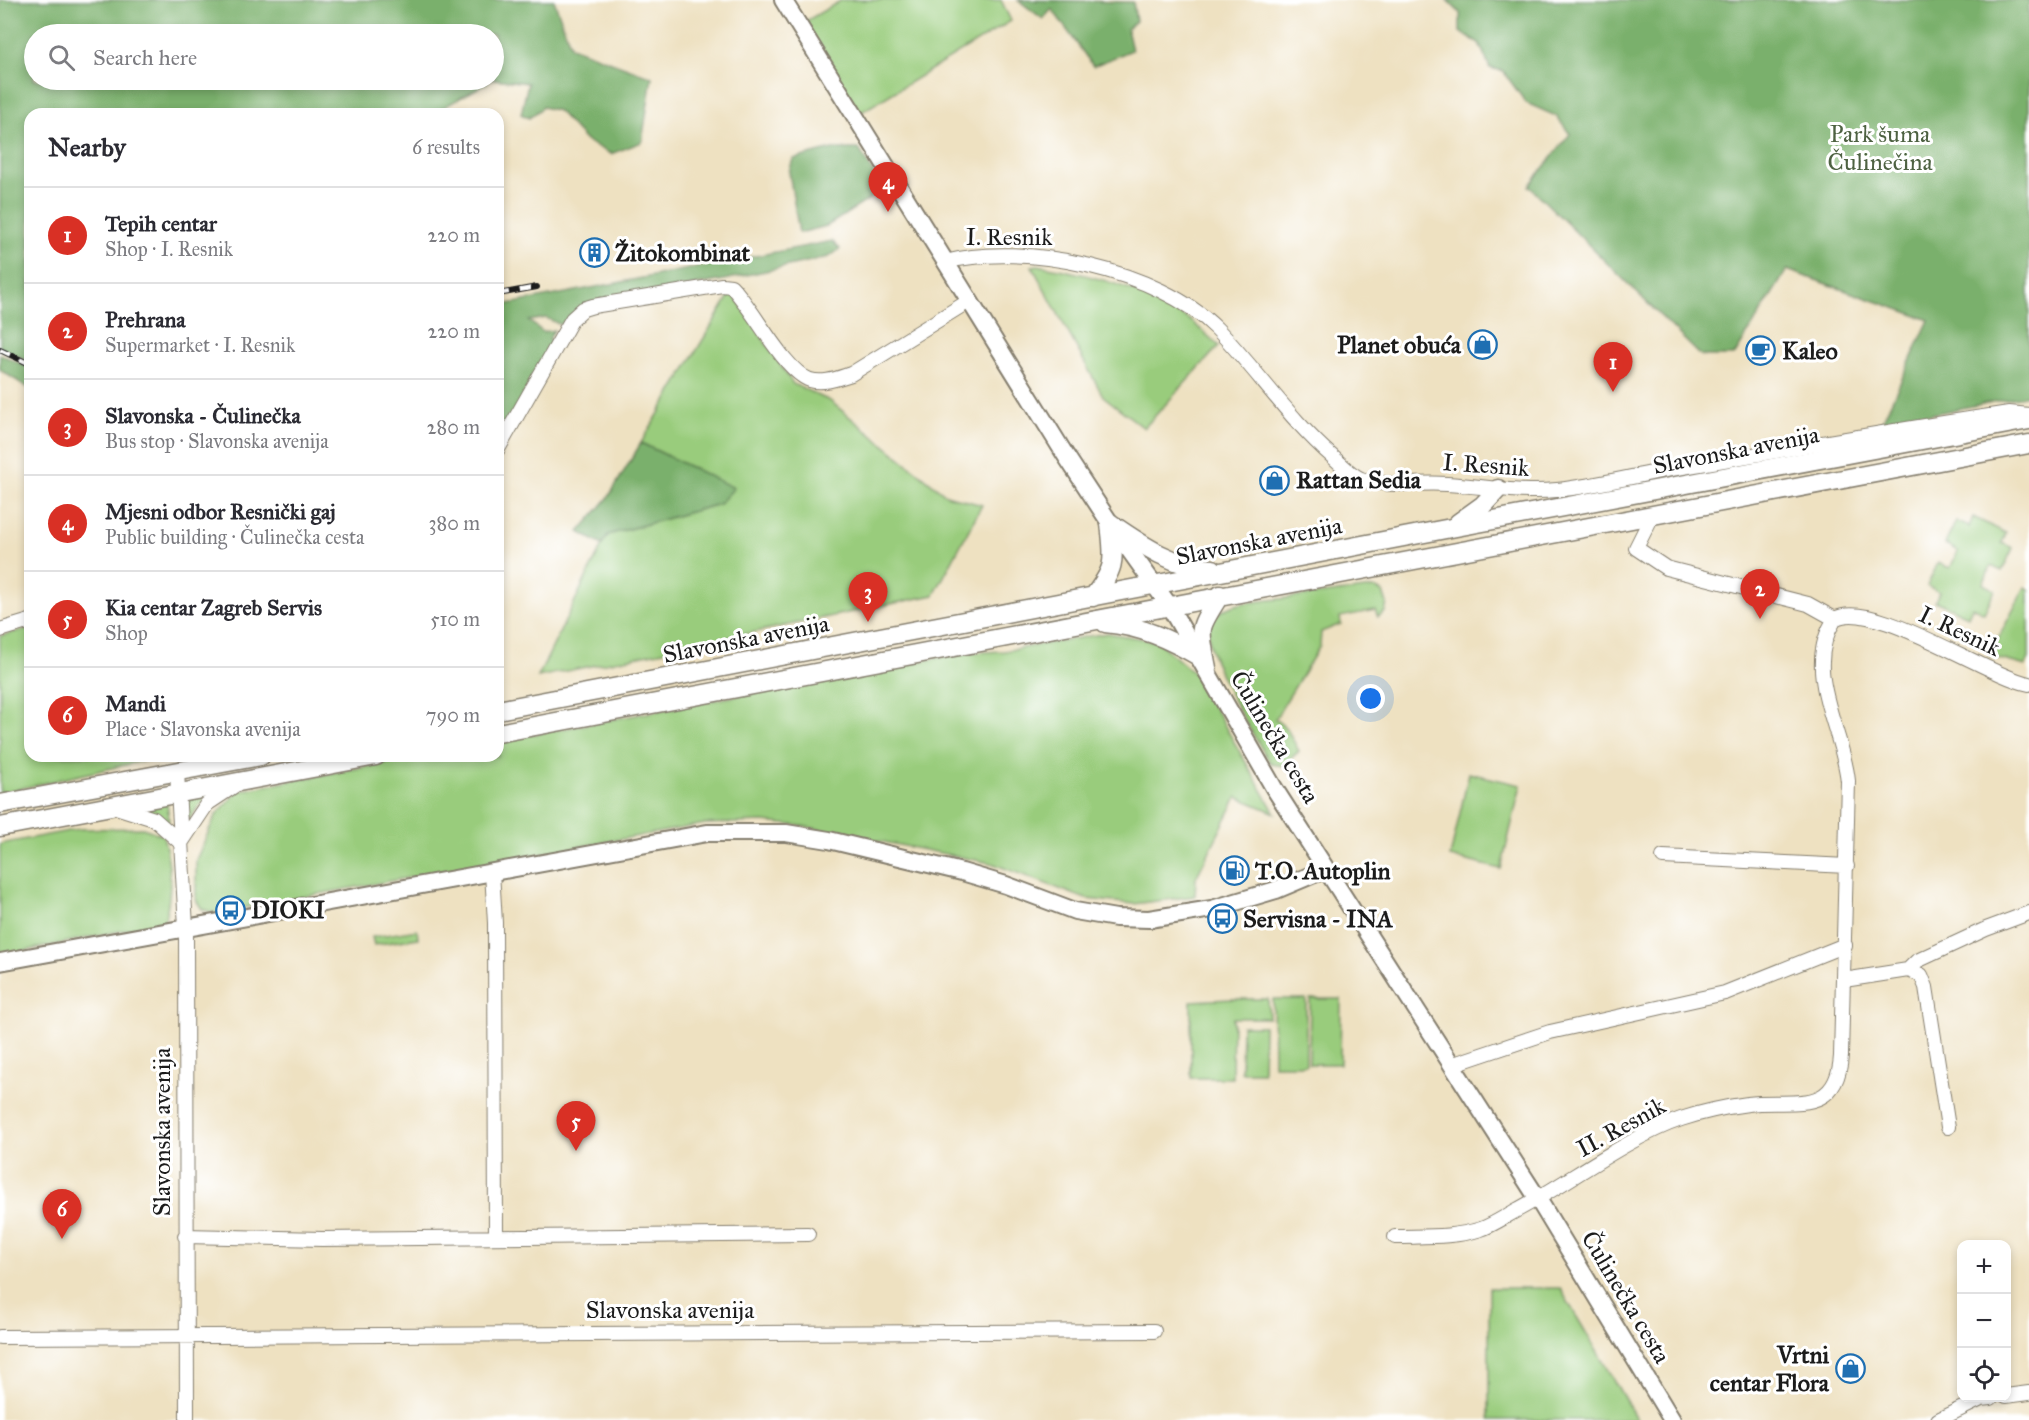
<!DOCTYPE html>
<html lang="en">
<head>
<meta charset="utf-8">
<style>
	body { margin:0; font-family:"IM FELL Great Primer",serif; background:#f7f7f7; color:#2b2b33 }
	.controls { position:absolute; right:18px; bottom:18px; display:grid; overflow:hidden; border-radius:12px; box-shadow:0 3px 9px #0003 }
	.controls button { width:54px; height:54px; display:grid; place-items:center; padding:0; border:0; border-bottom:2px solid #e1e1e2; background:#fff; color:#2b2b33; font:30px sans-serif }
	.you { position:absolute; left:1371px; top:699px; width:21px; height:21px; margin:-15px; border:4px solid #fff; border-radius:50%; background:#1a73e8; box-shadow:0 0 0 9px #1a73e833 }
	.badge { display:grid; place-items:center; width:39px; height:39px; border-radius:50%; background:#d93025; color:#fff; font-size:20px; font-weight:700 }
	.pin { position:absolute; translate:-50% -50px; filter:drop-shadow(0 2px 3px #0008) }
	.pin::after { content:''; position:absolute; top:32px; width:21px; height:18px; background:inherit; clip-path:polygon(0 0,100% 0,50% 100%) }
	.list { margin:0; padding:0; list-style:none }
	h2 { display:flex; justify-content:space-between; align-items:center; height:78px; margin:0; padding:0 24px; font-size:26px }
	h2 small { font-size:20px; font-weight:400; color:#7c7c81 }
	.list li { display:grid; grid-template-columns:39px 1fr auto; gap:18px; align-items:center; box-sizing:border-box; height:96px; padding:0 24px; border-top:2px solid #e1e1e2 }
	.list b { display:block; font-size:22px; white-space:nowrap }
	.list p { margin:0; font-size:20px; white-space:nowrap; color:#7c7c81 }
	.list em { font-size:20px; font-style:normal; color:#7c7c81 }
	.icon { flex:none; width:33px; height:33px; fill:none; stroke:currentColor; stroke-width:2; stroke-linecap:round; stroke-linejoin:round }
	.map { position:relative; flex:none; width:2029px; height:1420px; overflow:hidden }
	.search { position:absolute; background:#fff; box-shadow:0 3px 9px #0003; left:24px; top:24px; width:480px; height:66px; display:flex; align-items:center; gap:15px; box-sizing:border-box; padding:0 21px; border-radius:33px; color:#7c7c81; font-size:22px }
	.panel { position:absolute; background:#fff; box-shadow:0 3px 9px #0003; left:24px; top:108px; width:480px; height:654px; border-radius:18px }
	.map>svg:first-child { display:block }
	.green { fill:#99cc7c; stroke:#5a744c; stroke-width:1.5 }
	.forest { fill:#7ab06c; stroke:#4b6644; stroke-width:1.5 }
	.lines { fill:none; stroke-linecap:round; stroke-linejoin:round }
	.minor-casing { stroke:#857e6e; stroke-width:16 }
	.tertiary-casing { stroke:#857e6e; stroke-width:20 }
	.secondary-casing { stroke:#857e6e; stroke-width:21 }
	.minor { stroke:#fff; stroke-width:14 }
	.tertiary { stroke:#fff; stroke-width:16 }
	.secondary { stroke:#fff; stroke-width:18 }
	.rail-casing { stroke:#1c1c1c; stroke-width:6 }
	.rail { stroke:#fff; stroke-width:4; stroke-dasharray:11; stroke-linecap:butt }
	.labels { text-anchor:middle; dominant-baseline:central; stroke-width:6; stroke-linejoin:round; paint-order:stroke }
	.park-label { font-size:24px; fill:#4e6242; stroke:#fff }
	.street-label { font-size:24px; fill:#1c1c1c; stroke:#fff }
	.poi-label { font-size:24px; font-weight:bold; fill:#1c1c1c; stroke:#fff; text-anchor:start }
</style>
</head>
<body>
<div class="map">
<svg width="2029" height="1420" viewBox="0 0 2029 1420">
	<rect width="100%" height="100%" fill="#fff"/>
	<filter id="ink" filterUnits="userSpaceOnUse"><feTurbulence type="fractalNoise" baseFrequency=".0167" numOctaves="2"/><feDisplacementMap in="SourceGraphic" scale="12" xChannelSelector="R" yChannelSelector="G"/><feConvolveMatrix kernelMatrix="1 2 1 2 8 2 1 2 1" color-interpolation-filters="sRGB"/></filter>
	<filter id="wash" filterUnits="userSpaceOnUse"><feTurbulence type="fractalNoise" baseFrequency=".008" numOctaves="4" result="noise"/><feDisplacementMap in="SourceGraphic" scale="24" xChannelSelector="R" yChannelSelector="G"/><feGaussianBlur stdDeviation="1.35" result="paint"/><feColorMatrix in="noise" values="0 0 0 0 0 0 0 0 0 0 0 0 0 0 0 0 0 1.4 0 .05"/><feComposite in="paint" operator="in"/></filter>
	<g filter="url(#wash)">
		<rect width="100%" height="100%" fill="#eee1c1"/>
		<path class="green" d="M842 0H1001L1011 21 860 113 804 22Z
			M1038 265C1090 274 1148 290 1191 321 1201 329 1210 338 1219 346L1144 428 1103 396 1032 266Z
			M731 293 736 298 793 384 830 401 946 495 982 505 934 595 538 677 607 535 719 504 733 488 641 443Z
			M1973 517 2006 533 2002 543 2013 548 2002 571 1991 566 1983 584 1995 590 1984 613 1972 607 1968 616 1935 601 1939 592 1927 586 1938 563 1950 568 1958 551 1945 544 1956 521 1969 527Z
			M2025 587 2029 589V658L2026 666 1989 656Z
			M1374 588 1383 592 1387 603 1385 612 1378 617 1375 610 1340 617 1341 624 1321 632 1320 646 1275 719 1287 729 1299 751 1283 766 1271 764C1255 737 1204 659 1209 629 1212 611 1230 606 1244 603Z
			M30 628V756H165L0 793V636Z
			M1107 633 1157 641 1195 674 1275 813 1237 797 1196 878 1195 896 1134 904 1086 899 991 863 802 826 763 822 705 824 214 913 202 909 196 900V860L216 815 238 791 421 756H498V741L964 653 1004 651Z
			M1469 773 1521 785 1501 869 1450 857Z
			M185 797H206L189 819H186Z
			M167 802 169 821 166 823 144 809Z
			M143 828 163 835C171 865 173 892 164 922L0 956V844L79 829Z
			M417 930 418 938 374 945 372 937Z
			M1233 999H1268L1269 1018H1233L1232 1078H1191V1001Z
			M1273 999H1306V1065H1274Z
			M1310 999H1341L1340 1064H1309Z
			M1242 1026H1264L1263 1072H1241Z
			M1489 1288H1560L1637 1420H1489Z"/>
		<path class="forest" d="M0 0H554L571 47 652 77 642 142 611 154 586 141 558 111 543 107 529 118 521 114 528 83 494 79V34H34V80H492L432 114H30V362L0 348Z
			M1018 0 1133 2 1136 21 1127 29 1132 50 1093 66 1052 9 1043 19Z
			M1447 0H2029V395L1881 424 1929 320 1787 270 1734 356H1701L1529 186 1570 134 1556 116 1526 103 1503 71 1490 68 1479 43 1460 32V13Z
			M832 149H859L884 190 827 226 799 233 789 172 793 159Z
			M832 241 840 249 829 257 724 280 584 305 561 325 546 318 529 321 543 332 554 330 549 339 552 340 508 425 498 424V306Z
			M0 354 30 368V389L0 370Z
			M641 443 734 488 719 504 608 535 602 545 579 532 608 498Z"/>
	</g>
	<g filter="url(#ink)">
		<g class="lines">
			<defs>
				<path id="minor" d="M945 262C1023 241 1159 270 1217 329 1258 371 1289 419 1334 458 1342 465 1351 475 1361 479 1389 488 1419 482 1447 484 1484 486 1521 494 1557 490 1594 486 1630 477 1666 470 1780 450 1894 430 2009 413L2029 415
					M498 449 572 319 583 309 593 306 722 285 731 286C753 308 784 371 810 380 824 384 838 378 851 374L969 301
					M1653 514 1636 548 1666 568 1808 604 1835 619
					M1835 619C1870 597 1986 675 2029 684
					M0 630 30 621
					M177 772 186 927 187 1420
					M116 807 154 819 181 843
					M181 843 207 804 234 786
					M1663 857 1847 866
					M492 872 495 923 496 1237
					M1908 970 1921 975 1926 987 1948 1127
					M1844 980 1908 970 1917 961 1986 929 2029 913
					M1451 1065 1550 1032 1725 993 1845 945
					M185 1236 322 1239 808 1234
					M1395 1237C1424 1236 1453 1238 1481 1229 1493 1225 1506 1216 1517 1210 1568 1183 1628 1137 1681 1119 1702 1112 1725 1107 1748 1104 1790 1098 1837 1118 1841 1056L1848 781C1843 729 1801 670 1835 619
					M0 1337 1154 1331
					M2006 1396 2029 1393
					M1938 1420 1981 1399 1991 1398"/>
				<path id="tertiary" d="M783 0 1066 456 1110 523 1168 604 1274 788 1538 1199 1672 1420
					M0 962 707 833H786L829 840 962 872 1006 885 1075 911 1116 918 1149 919 1212 909 1276 890 1326 869"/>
				<path id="secondary" d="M1110 523C1142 545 1173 567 1213 569
					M1458 523 1483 505 1498 489
					M1093 597C1117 566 1114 561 1110 523
					M1105 623C1141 626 1169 639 1200 657
					M1207 668C1199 626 1197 631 1220 595
					M498 710 1451 528 2029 420
					M498 733C1008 636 1518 539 2029 444
					M0 804 261 756
					M0 827 376 756"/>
			</defs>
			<use href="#minor" class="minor-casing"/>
			<use href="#tertiary" class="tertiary-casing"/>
			<use href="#secondary" class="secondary-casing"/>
			<use href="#minor" class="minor"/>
			<use href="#tertiary" class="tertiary"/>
			<use href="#secondary" class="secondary"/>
			<defs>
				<path id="rail" d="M498 294 537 287
					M0 350 30 364"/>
			</defs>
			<use href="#rail" class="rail-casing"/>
			<use href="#rail" class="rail"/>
		</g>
	</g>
	<defs>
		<symbol id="building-ring" viewBox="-11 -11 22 22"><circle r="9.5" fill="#fff" stroke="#1f6fb2" stroke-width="1.5"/><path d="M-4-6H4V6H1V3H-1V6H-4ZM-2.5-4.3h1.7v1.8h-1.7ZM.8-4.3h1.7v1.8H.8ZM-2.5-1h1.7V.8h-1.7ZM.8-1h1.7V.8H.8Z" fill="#1f6fb2"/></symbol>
		<symbol id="shop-ring" viewBox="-11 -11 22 22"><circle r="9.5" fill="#fff" stroke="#1f6fb2" stroke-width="1.5"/><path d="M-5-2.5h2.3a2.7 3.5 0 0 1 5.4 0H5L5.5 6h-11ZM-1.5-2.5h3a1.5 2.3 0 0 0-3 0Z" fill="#1f6fb2"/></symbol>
		<symbol id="cafe-ring" viewBox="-11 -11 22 22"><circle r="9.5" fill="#fff" stroke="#1f6fb2" stroke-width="1.5"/><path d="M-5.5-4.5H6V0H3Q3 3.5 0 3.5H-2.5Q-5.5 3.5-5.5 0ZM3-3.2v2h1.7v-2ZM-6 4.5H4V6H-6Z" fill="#1f6fb2"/></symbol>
		<symbol id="fuel-ring" viewBox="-11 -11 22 22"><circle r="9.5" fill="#fff" stroke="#1f6fb2" stroke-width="1.5"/><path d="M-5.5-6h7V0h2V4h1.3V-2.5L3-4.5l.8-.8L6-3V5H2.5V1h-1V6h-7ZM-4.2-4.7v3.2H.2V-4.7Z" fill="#1f6fb2"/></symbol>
		<symbol id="bus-ring" viewBox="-11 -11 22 22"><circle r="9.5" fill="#fff" stroke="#1f6fb2" stroke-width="1.5"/><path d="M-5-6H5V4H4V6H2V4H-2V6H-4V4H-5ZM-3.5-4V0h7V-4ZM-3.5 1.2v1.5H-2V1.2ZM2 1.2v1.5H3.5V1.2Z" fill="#1f6fb2"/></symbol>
	</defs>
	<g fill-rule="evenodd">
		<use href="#building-ring" x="578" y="236" width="33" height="33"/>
		<use href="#shop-ring" x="1466" y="328" width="33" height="33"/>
		<use href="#cafe-ring" x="1744" y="334" width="33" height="33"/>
		<use href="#shop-ring" x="1258" y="464" width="33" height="33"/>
		<use href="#fuel-ring" x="1218" y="854" width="33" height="33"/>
		<use href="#bus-ring" x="214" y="894" width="33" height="33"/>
		<use href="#bus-ring" x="1206" y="902" width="33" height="33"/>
		<use href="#shop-ring" x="1834" y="1352" width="33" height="33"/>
	</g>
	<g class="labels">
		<g class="park-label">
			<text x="1880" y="134">Park šuma<tspan x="1880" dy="28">Čulinečina</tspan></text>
		</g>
		<g class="street-label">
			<text x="1009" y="237">I. Resnik</text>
			<text transform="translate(1736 450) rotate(-11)">Slavonska avenija</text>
			<text transform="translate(1486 465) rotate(4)">I. Resnik</text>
			<text transform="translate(1259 541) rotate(-11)">Slavonska avenija</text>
			<text transform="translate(1960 631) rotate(25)">I. Resnik</text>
			<text transform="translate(746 639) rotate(-11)">Slavonska avenija</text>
			<text transform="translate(1275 737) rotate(59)">Čulinečka cesta</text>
			<text transform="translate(1621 1127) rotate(-29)">II. Resnik</text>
			<text transform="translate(162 1132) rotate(-90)">Slavonska avenija</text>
			<text transform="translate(1626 1297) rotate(59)">Čulinečka cesta</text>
			<text x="670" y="1310">Slavonska avenija</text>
		</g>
		<g class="poi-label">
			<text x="615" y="253">Žitokombinat</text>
			<text x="1461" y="345" text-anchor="end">Planet obuća</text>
			<text x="1782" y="351">Kaleo</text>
			<text x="1296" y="480">Rattan Sedia</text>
			<text x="1255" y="871">T.O. Autoplin</text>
			<text x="251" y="910">DIOKI</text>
			<text x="1243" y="919">Servisna - INA</text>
			<text x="1829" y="1355" text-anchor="end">Vrtni<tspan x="1829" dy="28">centar Flora</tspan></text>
		</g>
	</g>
</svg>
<div class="controls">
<button>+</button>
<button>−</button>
<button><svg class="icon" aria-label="locate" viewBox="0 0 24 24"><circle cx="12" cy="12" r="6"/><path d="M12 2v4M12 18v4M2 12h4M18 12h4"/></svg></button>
</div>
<div class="you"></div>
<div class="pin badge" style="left:1613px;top:392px">1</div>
<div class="pin badge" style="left:1760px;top:619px">2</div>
<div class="pin badge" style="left:868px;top:622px">3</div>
<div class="pin badge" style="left:888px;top:212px">4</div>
<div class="pin badge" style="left:576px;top:1151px">5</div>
<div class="pin badge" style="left:62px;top:1239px">6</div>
<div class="search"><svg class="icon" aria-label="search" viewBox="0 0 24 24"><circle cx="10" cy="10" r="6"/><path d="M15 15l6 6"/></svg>Search here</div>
<section class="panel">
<h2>Nearby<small>6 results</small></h2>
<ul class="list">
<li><span class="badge">1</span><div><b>Tepih centar</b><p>Shop · I. Resnik</p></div><em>220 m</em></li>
<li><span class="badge">2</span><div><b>Prehrana</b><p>Supermarket · I. Resnik</p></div><em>220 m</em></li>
<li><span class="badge">3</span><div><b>Slavonska - Čulinečka</b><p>Bus stop · Slavonska avenija</p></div><em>280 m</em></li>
<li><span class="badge">4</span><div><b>Mjesni odbor Resnički gaj</b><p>Public building · Čulinečka cesta</p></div><em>380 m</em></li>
<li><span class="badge">5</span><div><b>Kia centar Zagreb Servis</b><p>Shop</p></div><em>510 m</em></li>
<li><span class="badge">6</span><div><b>Mandi</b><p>Place · Slavonska avenija</p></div><em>790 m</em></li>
</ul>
</section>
</div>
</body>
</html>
